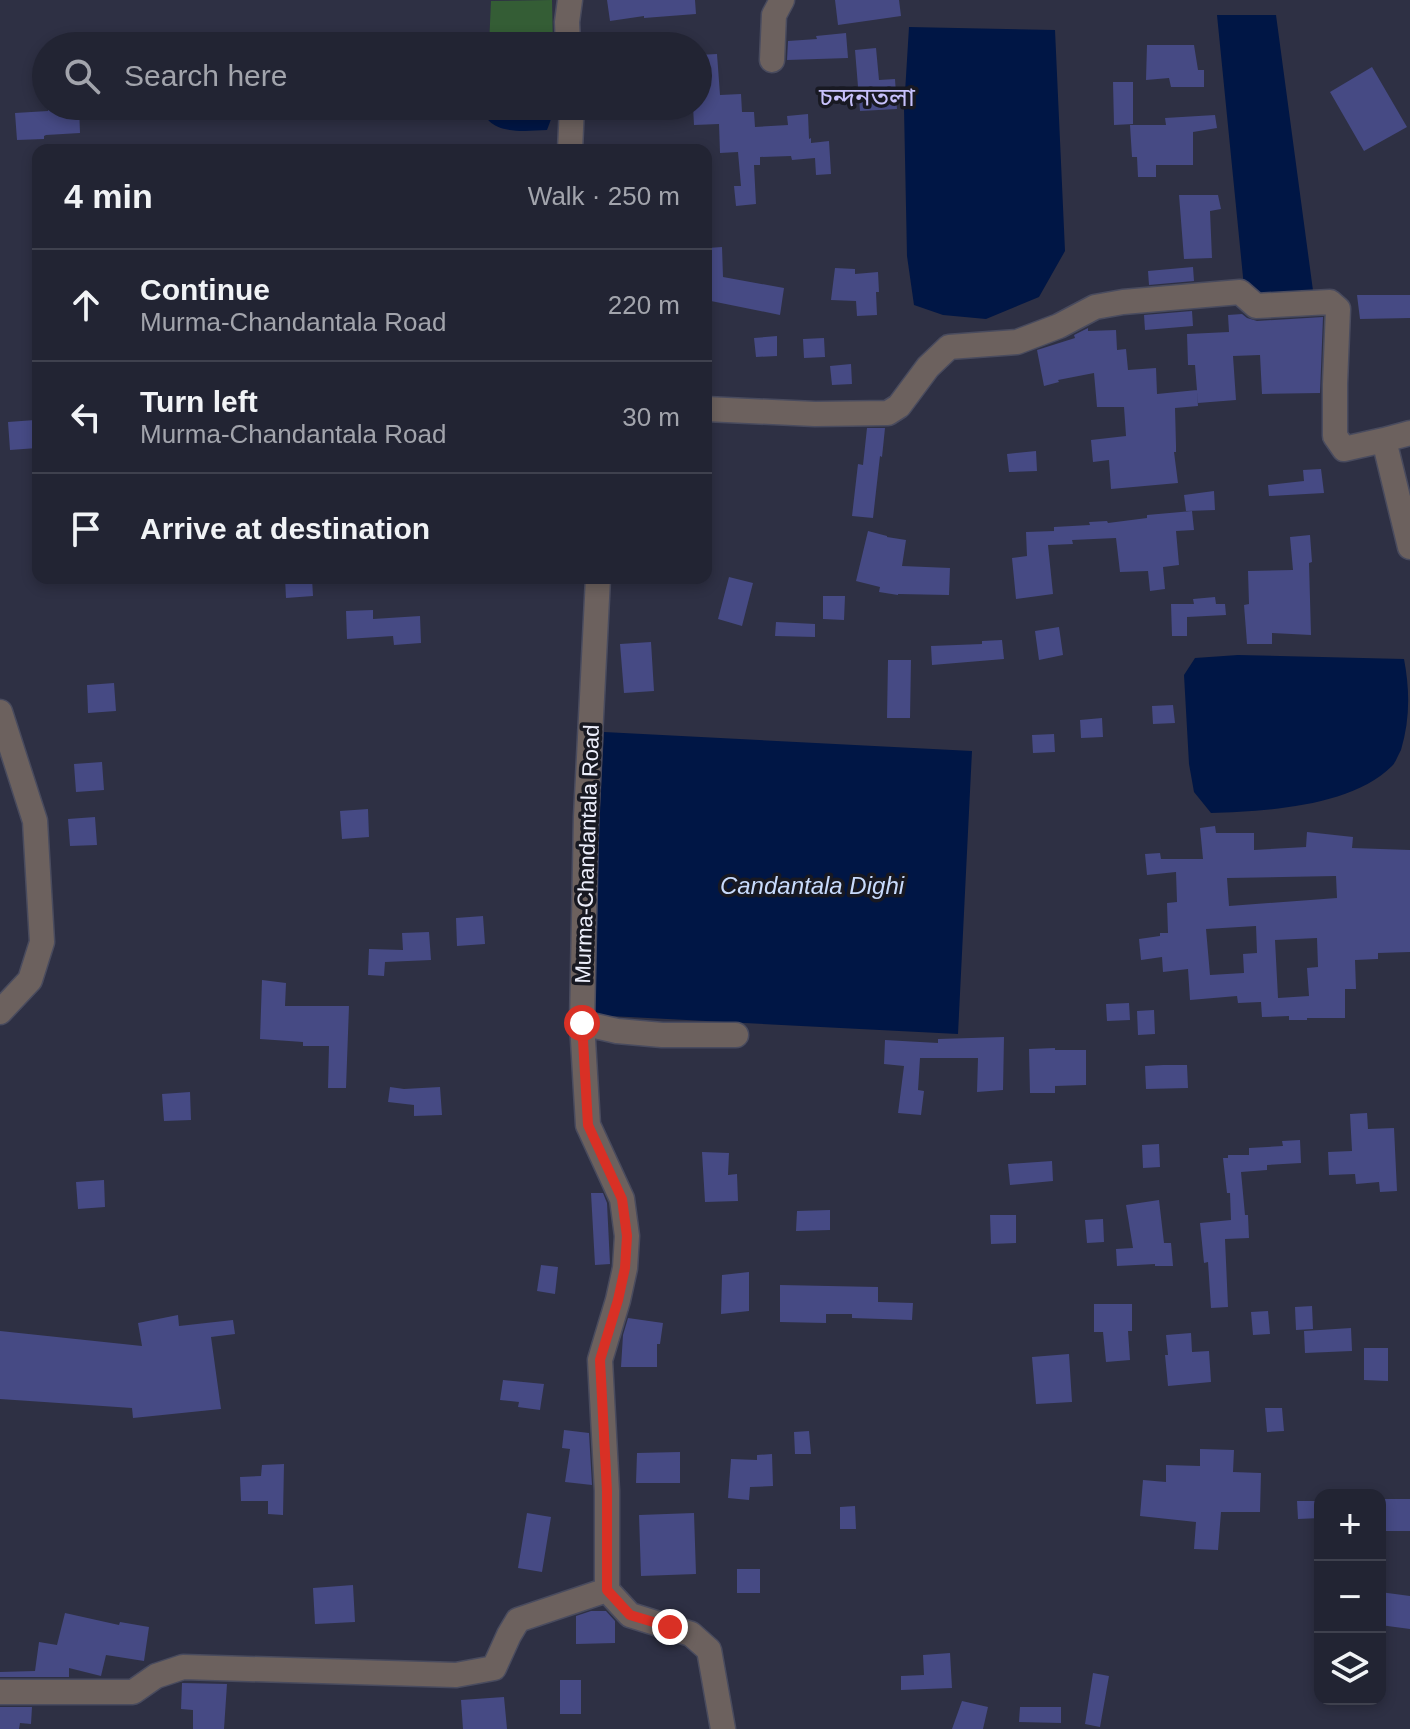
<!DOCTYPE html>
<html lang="en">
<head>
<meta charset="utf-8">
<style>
	body { margin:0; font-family:Arial,"Noto Sans Bengali",sans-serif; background:#2a2c3b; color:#f1f3f6 }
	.controls { position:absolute; right:24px; bottom:24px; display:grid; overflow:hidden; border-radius:16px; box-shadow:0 4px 12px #0003 }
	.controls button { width:72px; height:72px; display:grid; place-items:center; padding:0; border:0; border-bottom:2px solid #3f414e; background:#222433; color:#f1f3f6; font:40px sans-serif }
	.stop { position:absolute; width:24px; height:24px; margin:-18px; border:6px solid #d93025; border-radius:50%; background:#fff }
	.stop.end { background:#d93025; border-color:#fff; box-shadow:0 2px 8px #0008 }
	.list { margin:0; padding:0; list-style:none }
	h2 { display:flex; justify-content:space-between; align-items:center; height:104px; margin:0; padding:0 32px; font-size:34px }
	h2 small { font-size:26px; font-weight:400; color:#a2a4ac }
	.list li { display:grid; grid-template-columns:52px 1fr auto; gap:24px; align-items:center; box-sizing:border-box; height:112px; padding:0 32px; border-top:2px solid #3f414e }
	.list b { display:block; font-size:30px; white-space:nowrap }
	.list p { margin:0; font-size:26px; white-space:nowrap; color:#a2a4ac }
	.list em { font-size:26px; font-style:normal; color:#a2a4ac }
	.icon { flex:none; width:44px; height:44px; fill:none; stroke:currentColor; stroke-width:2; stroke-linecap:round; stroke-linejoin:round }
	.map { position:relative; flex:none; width:1410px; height:1729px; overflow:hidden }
	.search { position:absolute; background:#222433; box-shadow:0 4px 12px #0003; left:32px; top:32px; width:680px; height:88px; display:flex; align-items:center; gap:20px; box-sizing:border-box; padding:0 28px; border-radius:44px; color:#a2a4ac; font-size:30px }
	.panel { position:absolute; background:#222433; box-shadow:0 4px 12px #0003; left:32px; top:144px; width:680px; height:440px; border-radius:16px }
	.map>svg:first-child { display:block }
	.green { fill:#345d35 }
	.water { fill:#001645 }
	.building { fill:#464a84; fill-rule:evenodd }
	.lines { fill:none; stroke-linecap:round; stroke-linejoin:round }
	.minor-casing { stroke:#494b5e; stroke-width:27 }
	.minor { stroke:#6c615e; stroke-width:24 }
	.route { stroke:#d93025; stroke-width:10 }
	.labels { text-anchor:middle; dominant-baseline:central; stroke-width:7; stroke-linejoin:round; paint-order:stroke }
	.street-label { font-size:22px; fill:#edeffc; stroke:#181922 }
	.water-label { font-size:24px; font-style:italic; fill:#c8dbfc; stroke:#181922 }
	.quarter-label { font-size:26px; fill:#c7c1fb; stroke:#181922 }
</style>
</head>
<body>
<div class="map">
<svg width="1410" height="1729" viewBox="0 0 1410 1729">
	<rect width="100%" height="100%" fill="#2e3044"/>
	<path class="green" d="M552 0 553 46H489L491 1Z"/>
	<path class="water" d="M1217 15H1276L1314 298 1257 300 1244 287Z
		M909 27 1055 30 1065 251 1039 297 986 319 943 315 914 305 907 256 904 109Z
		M481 106H556L547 130C523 131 488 136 481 106Z
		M1238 655 1404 659C1410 690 1410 720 1401 750 1398 755 1396 762 1392 766 1351 807 1266 811 1211 813L1194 792 1189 764 1184 675 1195 658Z
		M604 732 972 751 958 1034 590 1015Z"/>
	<path class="building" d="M607 0H695L696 14 644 18V16L610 21Z
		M835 0H899L901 16 838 25Z
		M846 33 848 58 787 60 788 41 817 39 816 36Z
		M1147 45H1194L1198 70H1204V87H1171L1169 78 1146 80Z
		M876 48 879 80 895 79 897 109 860 111 855 50Z
		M717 54 720 95 741 94 742 112H754L755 127 788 125 787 116 808 114 809 139 811 138V143L829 141 831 174 816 175 815 158 792 160 791 156 760 157V165H754L756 204 736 206 734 186H741L738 152 720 153 719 124 694 125 693 106H698V103H700L698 55Z
		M1372 67 1407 127 1364 151 1330 92Z
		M1113 82H1133V124L1114 125Z
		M79 106 80 133 46 135 44 136V139L17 140 15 113 48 111V108Z
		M1215 115 1217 128 1193 132V165H1156V177H1138L1137 157H1132L1130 125H1166L1165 118Z
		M1179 195H1218L1221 209 1210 211 1212 258 1184 259Z
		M722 247 723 277 784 288 780 315 706 300V271H709L708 248Z
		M1193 267 1194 281 1149 285 1148 271Z
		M835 268 855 269V274L878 272 879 292H876L877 315 857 316 856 301 831 300Z
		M1357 295H1410V318L1360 319Z
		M1192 311 1193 326 1145 330 1144 315Z
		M1242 314 1247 318 1257 321 1323 317 1320 393 1262 394 1260 355 1233 356 1236 400 1198 403 1195 365H1188L1187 334 1229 332 1228 315Z
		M1088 328V331L1116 330 1117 350 1126 349 1128 370 1156 368 1157 394 1197 390 1198 406 1175 408 1176 446V452H1174L1178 483 1111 489 1109 460 1093 462 1091 440 1126 436 1124 407H1097L1094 373 1058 380 1059 382 1044 386 1037 350 1075 338 1074 335Z
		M777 336V356L756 357 754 338Z
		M824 338 825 357 804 358 803 339Z
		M851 364 852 384 832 385 830 366Z
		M35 420 37 448 10 450 8 422Z
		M867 428H885L882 457 880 456 873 518 852 516 858 464 863 465Z
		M1036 451 1037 471 1009 472 1007 454Z
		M1321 469 1324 493 1269 496 1268 485 1304 481 1303 470Z
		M1214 491 1215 510 1186 511 1184 495Z
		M1192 511 1194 530 1176 531 1179 565 1163 567 1165 589 1150 591 1148 571 1120 572 1116 538 1072 540 1073 544 1048 545 1053 594 1016 599 1012 558 1027 556 1026 532 1054 531V527L1090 525 1089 522 1107 521 1108 523 1147 518V515Z
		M868 531 887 536V537L906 540 902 566 950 568 949 595 898 594V595L879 592 880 587 856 581Z
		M1310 535 1312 562 1309 563 1311 635 1272 633V644H1247L1244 605 1249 604 1248 571 1293 570 1290 537Z
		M729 577 753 583 742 626 718 619Z
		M285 578H312L313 596 286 598Z
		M823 596H845L844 620 823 619Z
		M1215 597 1216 604H1225L1226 615 1187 617V636H1172L1171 604H1194L1193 599Z
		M373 610V619L420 616 421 643 394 645 393 636 347 639 346 611Z
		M776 622 815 624V637L775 636Z
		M1059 627 1063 655 1039 660 1035 631Z
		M1002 640 1004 659 932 665 931 646 982 644V641Z
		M651 642 654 691 624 693 620 644Z
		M888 660H911L910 718H887Z
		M114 683 116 711 88 713 87 685Z
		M1173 705 1175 723 1153 724 1152 706Z
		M1102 718 1103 737 1081 738 1080 720Z
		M1054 734 1055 752 1033 753 1032 735Z
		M102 762 104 790 76 792 74 764Z
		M368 809 369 837 342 839 340 811Z
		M95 817 97 845 70 846 68 819Z
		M1215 826 1216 833H1254V850L1306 847 1307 832 1353 837 1352 848 1410 850V952L1378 953V959L1355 960 1356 989H1345V1018H1307V1020H1289V1016L1262 1017 1261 1002 1238 1003 1237 996 1190 1000 1188 969 1163 972 1162 957 1141 960 1139 939 1160 936V933H1168L1167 903 1177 902 1176 872 1147 875 1145 854 1160 853 1161 859H1203L1200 828ZM1336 876 1337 898 1229 906 1227 878ZM1256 926 1257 953 1243 954 1244 973 1210 975 1206 929ZM1317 938 1318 967 1307 968 1309 996 1278 998 1275 940Z
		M483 916 485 944 457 946 456 918Z
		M429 932 431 960 385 962 384 976 368 975 369 949 403 950 402 933Z
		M262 980 286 983 285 1006H349L346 1088H328L329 1046H303V1042L260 1039Z
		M1129 1003 1130 1020 1107 1021 1106 1004Z
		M1154 1010 1155 1034 1138 1035 1137 1011Z
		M1004 1037 1003 1090 977 1092 978 1058H920L918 1090 924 1091 921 1115 898 1113 904 1066 884 1064 885 1040 938 1043V1039Z
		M1055 1048V1050H1086V1085L1055 1086V1093H1030L1029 1049Z
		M1163 1065H1187L1188 1088 1146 1089 1145 1066Z
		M390 1087 404 1089 440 1087 442 1115 414 1116V1105L388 1102Z
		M190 1092 191 1120 164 1121 162 1094Z
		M1367 1113 1368 1129 1394 1128 1397 1191 1380 1192 1379 1182 1356 1184 1355 1174 1329 1175 1328 1152 1352 1151 1350 1114Z
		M1300 1140 1301 1163 1267 1165V1170L1241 1172 1245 1215H1248L1249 1238 1225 1239 1228 1307 1211 1308 1208 1262 1204 1263 1200 1223 1231 1220 1230 1193H1227L1223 1158H1228V1155H1249V1148L1283 1146 1282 1141Z
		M1159 1144 1160 1167 1143 1168 1142 1145Z
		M702 1152 729 1153 728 1175 737 1174 738 1201 705 1202Z
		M1052 1161 1053 1181 1010 1185 1008 1164Z
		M104 1180 105 1207 78 1209 76 1182Z
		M591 1193H603L607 1203 610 1264 595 1265Z
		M1159 1200 1164 1243H1171L1173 1266H1155V1264L1117 1266 1116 1249 1133 1248 1126 1205Z
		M830 1210V1230L796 1231 797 1211Z
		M990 1215H1016V1243L991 1244Z
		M1103 1219 1104 1242 1087 1243 1085 1220Z
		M541 1265 558 1267 555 1294 537 1291Z
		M749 1272V1311L721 1314 722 1275Z
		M780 1285 878 1287V1302L913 1303 912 1320 852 1318V1314H826V1323L780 1322Z
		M1094 1304H1132V1331H1128L1130 1360 1106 1362 1103 1332H1094Z
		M1312 1306 1313 1329 1296 1330 1295 1307Z
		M1268 1311 1270 1334 1253 1335 1251 1312Z
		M178 1315 179 1326 233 1320 235 1334 211 1337 221 1409 133 1418 132 1408 0 1399V1331L142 1346 138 1323Z
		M628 1318 663 1323 660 1344H657V1367H621L623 1335Z
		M1351 1328 1352 1351 1305 1353 1304 1331Z
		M1191 1333 1192 1352 1209 1351 1211 1382 1168 1386 1165 1355H1168L1166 1335Z
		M1364 1348H1388V1381L1364 1380Z
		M1069 1354 1072 1402 1036 1404 1032 1357Z
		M503 1380 544 1384 540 1410 518 1407 519 1402 500 1400Z
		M1265 1408H1282L1284 1431 1267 1432Z
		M564 1430 589 1433 592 1485 565 1482 570 1449 562 1448Z
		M809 1431 811 1454H795L794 1432Z
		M1200 1449 1234 1450 1233 1472 1261 1473 1260 1512H1221L1218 1550 1194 1549 1196 1522 1140 1516 1143 1480 1166 1482V1465L1200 1466Z
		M680 1452V1483H636L637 1453Z
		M772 1454 773 1486 750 1487 749 1500 728 1498 731 1459 757 1460V1455Z
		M284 1464 283 1515 268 1514V1501H241L240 1477 261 1476 262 1465Z
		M1380 1499H1410V1531H1380Z
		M1297 1501H1320V1518L1298 1519Z
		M855 1506 856 1529H840V1507Z
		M527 1513 551 1517 542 1572 518 1568Z
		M694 1513 696 1574 641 1576 639 1515Z
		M737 1569H760V1593H737Z
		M353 1585 355 1622 315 1624 313 1588Z
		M1380 1592 1410 1596V1629L1380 1625Z
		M591 1611H606L615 1621V1643L576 1644V1616Z
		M65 1613 119 1625 120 1622 149 1627 144 1661 106 1655 101 1676 69 1668V1677H0V1672L35 1671 39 1642 57 1645Z
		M950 1653 952 1688 901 1690V1676L924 1675 923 1655Z
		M1093 1673 1109 1676 1100 1727 1085 1724Z
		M560 1680H581V1714H560Z
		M182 1683 227 1684 224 1729H193V1710L181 1709Z
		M504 1697 507 1729H463L461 1700Z
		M962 1701 988 1707 983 1729H952Z
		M0 1707H32L31 1724 20 1723 19 1729H0Z
		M1020 1707H1061V1723L1019 1722Z"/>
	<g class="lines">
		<defs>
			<path id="minor" d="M568 46 567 22 570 0
				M772 60 774 15 782 0
				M570 150 572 106
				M706 409 815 414 888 413 899 406 928 367 949 347 1017 342 1059 326 1095 307 1123 302 1240 292 1256 306 1330 302 1338 309 1335 384V436L1344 449 1384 440
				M1410 433 1384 440 1410 547
				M598 578 586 817 582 1023 588 1125 622 1199 627 1236 625 1268 618 1300 600 1360 607 1491V1590L630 1615 691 1634 709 1650 723 1729
				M0 712 35 821 42 942 30 980 0 1012
				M582 1023 617 1031 662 1035H736
				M0 1692H133L156 1676 183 1667 456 1675 494 1668 509 1635 518 1620 607 1590"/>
		</defs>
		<use href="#minor" class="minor-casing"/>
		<use href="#minor" class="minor"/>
	</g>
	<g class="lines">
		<path class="route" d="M582 1023 588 1125 622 1199 627 1236 625 1268 618 1300 600 1360 607 1491V1590L630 1615 670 1627"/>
	</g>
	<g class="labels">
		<g class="street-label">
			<text transform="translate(587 854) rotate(-88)">Murma-Chandantala Road</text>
		</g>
		<g class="water-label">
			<text x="812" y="885">Candantala Dighi</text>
		</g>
		<g class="quarter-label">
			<text x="867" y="97">চন্দনতলা</text>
		</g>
	</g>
</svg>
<div class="controls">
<button>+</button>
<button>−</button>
<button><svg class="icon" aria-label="layers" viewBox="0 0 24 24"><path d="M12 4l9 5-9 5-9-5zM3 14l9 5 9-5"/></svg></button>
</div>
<div class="stop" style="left:582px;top:1023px"></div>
<div class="stop end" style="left:670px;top:1627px"></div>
<div class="search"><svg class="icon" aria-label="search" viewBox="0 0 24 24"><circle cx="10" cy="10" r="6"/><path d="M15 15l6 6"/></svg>Search here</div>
<section class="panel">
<h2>4 min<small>Walk · 250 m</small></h2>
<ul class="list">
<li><svg class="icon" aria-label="ahead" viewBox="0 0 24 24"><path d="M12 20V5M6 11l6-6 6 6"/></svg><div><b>Continue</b><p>Murma-Chandantala Road</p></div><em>220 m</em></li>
<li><svg class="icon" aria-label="left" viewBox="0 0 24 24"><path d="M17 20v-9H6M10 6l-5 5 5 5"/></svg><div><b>Turn left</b><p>Murma-Chandantala Road</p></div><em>30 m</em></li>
<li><svg class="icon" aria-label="arrive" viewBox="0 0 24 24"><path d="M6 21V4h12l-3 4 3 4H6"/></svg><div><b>Arrive at destination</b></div></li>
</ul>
</section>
</div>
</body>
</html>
